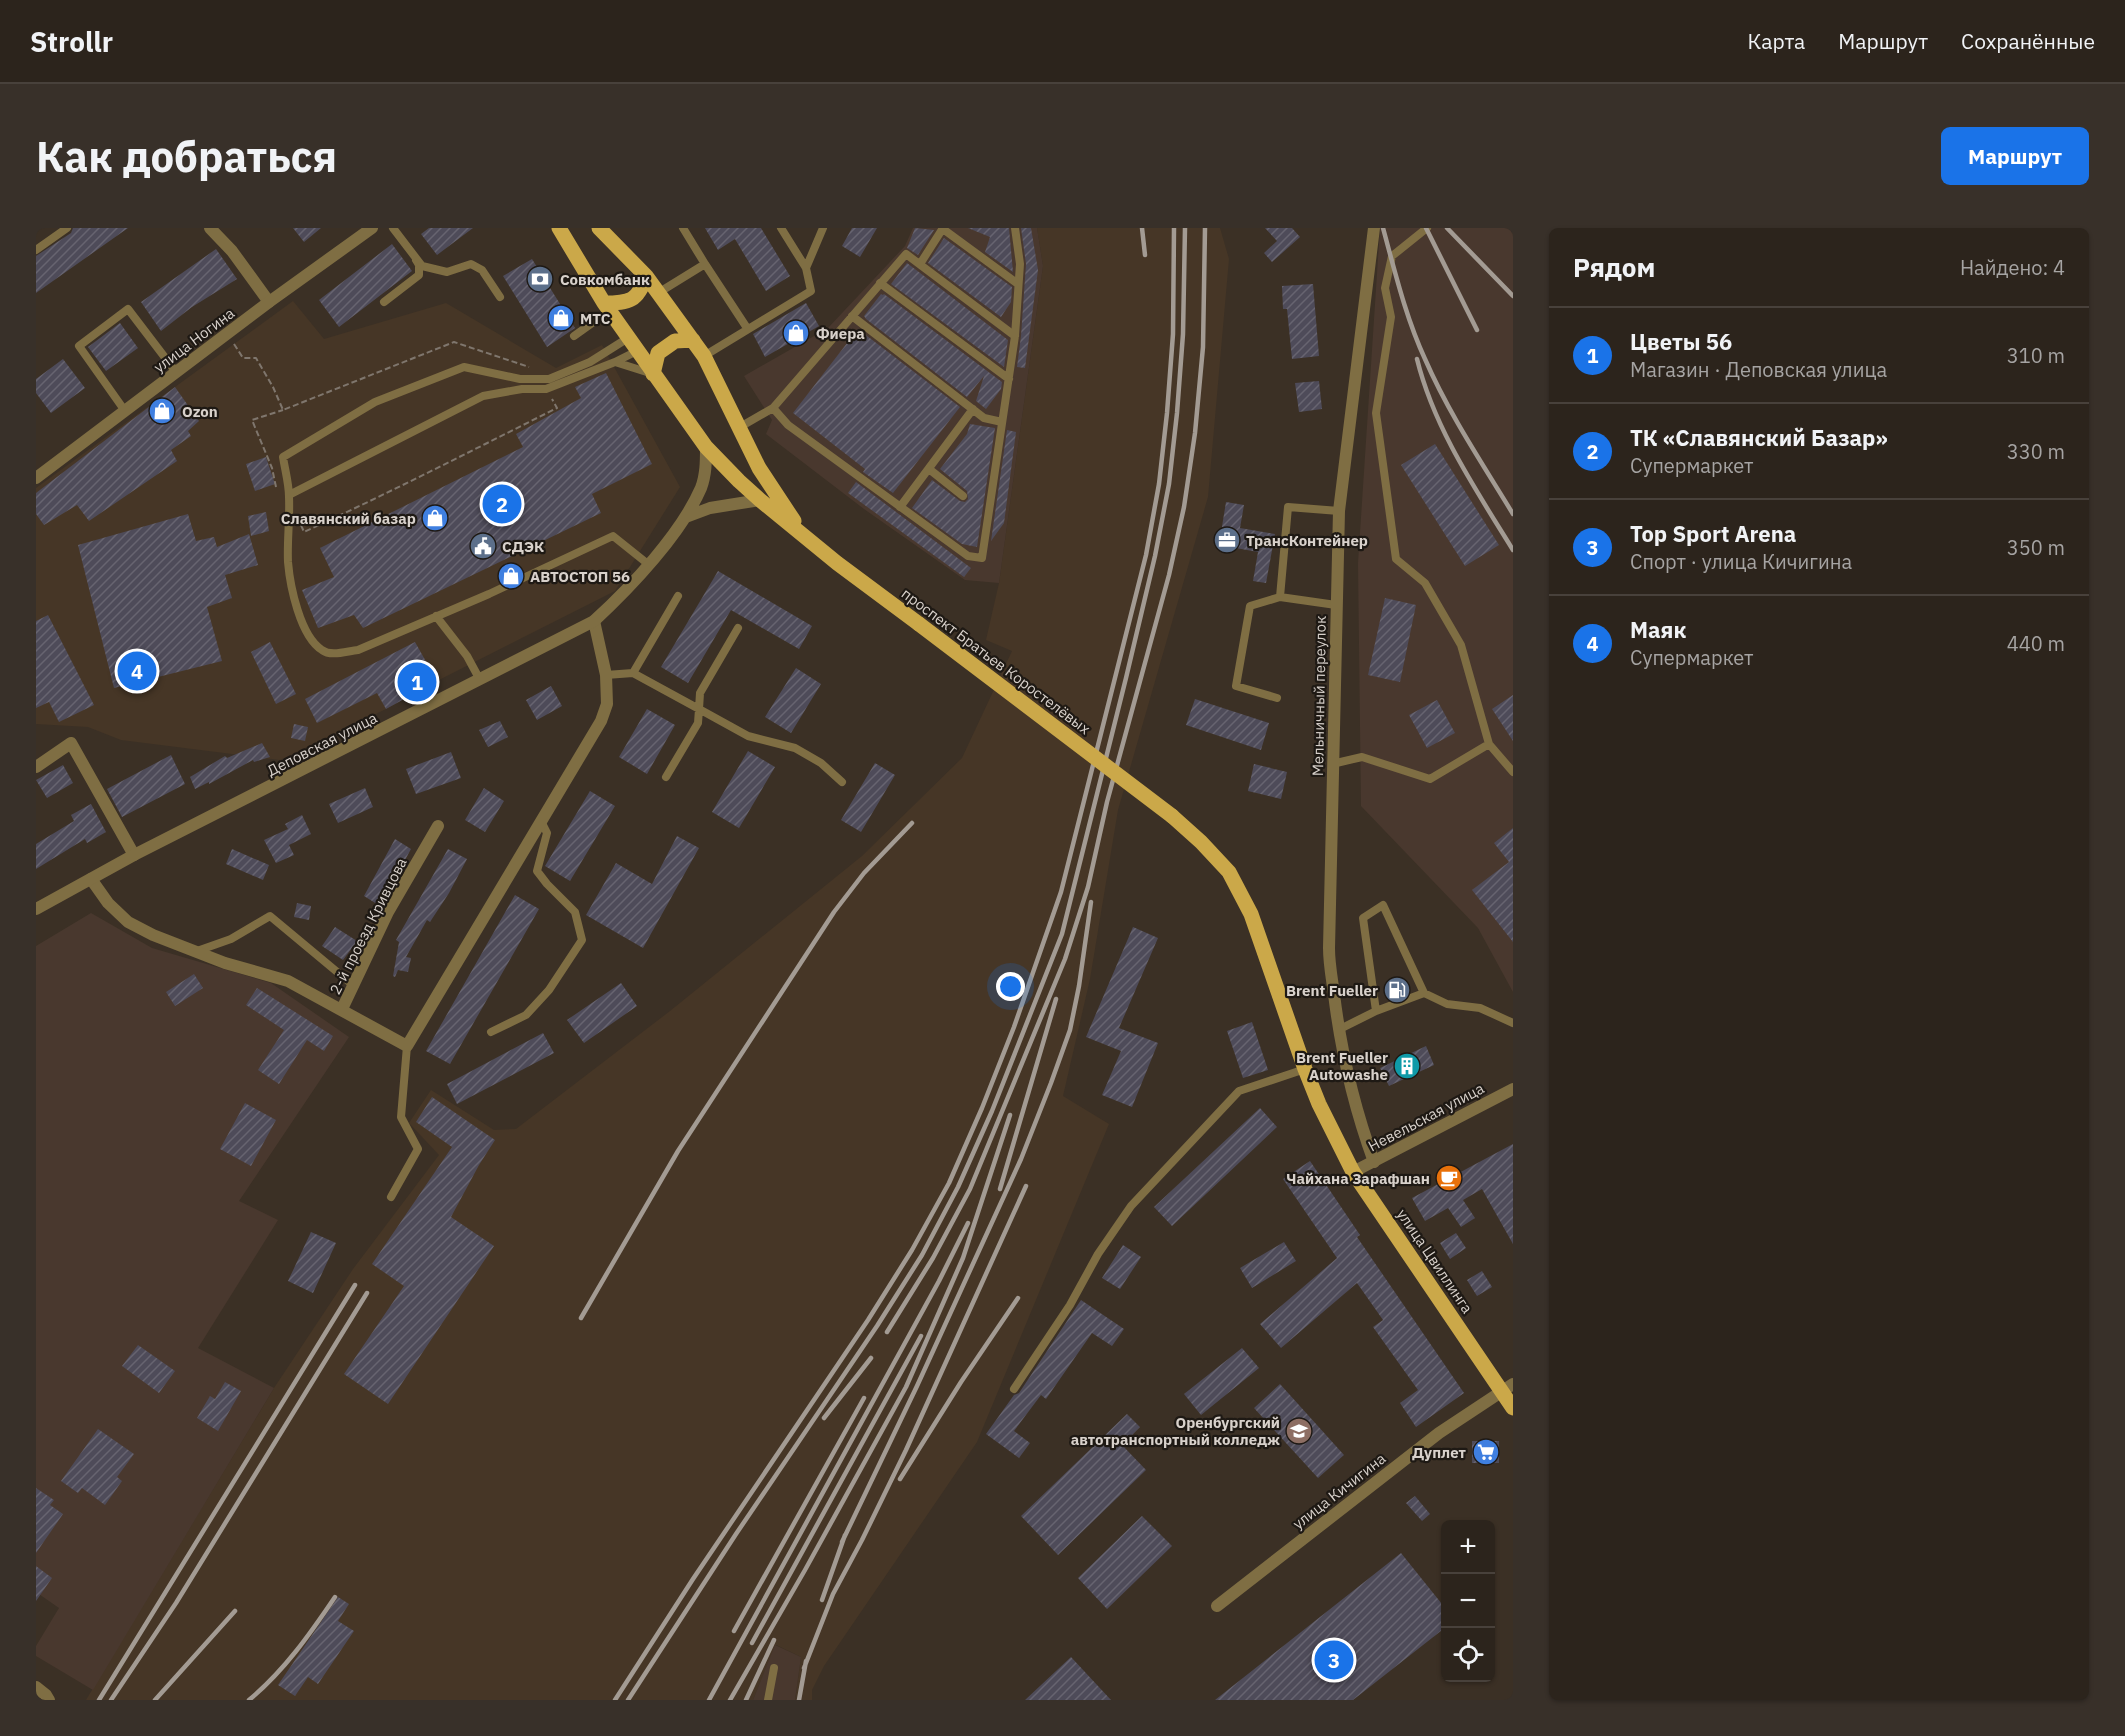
<!DOCTYPE html>
<html lang="ru">
<head>
<meta charset="utf-8">
<style>
	body { margin:0; font-family:"IBM Plex Sans",sans-serif; background:#383029; color:#f1f3f6 }
	.controls { position:absolute; right:18px; bottom:18px; display:grid; overflow:hidden; border-radius:9px; box-shadow:0 2px 4px #0004 }
	.controls button { width:54px; height:54px; display:grid; place-items:center; padding:0; border:0; border-bottom:2px solid #48413b; background:#2c241c; color:#f1f3f6; font:30px sans-serif }
	.you { position:absolute; left:975px; top:759px; width:21px; height:21px; margin:-15px; border:4px solid #fff; border-radius:50%; background:#1a73e8; box-shadow:0 0 0 9px #1a73e833 }
	.badge { display:grid; place-items:center; width:39px; height:39px; border-radius:50%; background:#1a73e8; color:#fff; font-size:20px; font-weight:700 }
	.pin { position:absolute; translate:-50% -50%; border:3px solid #fff; box-shadow:0 2px 6px #0006 }
	.list { margin:0; padding:0; list-style:none }
	h2 { display:flex; justify-content:space-between; align-items:center; height:78px; margin:0; padding:0 24px; font-size:26px }
	h2 small { font-size:20px; font-weight:400; color:#a6a4a3 }
	.list li { display:grid; grid-template-columns:39px 1fr auto; gap:18px; align-items:center; box-sizing:border-box; height:96px; padding:0 24px; border-top:2px solid #48413b }
	.list b { display:block; font-size:22px; white-space:nowrap }
	.list p { margin:0; font-size:20px; white-space:nowrap; color:#a6a4a3 }
	.list em { font-size:20px; font-style:normal; color:#a6a4a3 }
	.icon { flex:none; width:33px; height:33px; fill:none; stroke:currentColor; stroke-width:2; stroke-linecap:round; stroke-linejoin:round }
	.map { position:relative; flex:none; width:1477px; height:1472px; overflow:hidden; border-radius:9px }
	header { display:flex; align-items:center; gap:36px; box-sizing:border-box; height:84px; padding:0 30px; background:#2c241c; border-bottom:2px solid #48413b }
	header strong { font-size:28px }
	nav { display:flex; gap:33px; margin-inline-start:auto; font-size:21px }
	.intro { display:flex; align-items:center; justify-content:space-between; box-sizing:border-box; height:144px; padding:0 36px }
	h1 { margin:0; font-size:42px }
	.button { padding:15px 27px; border-radius:9px; background:#1a73e8; color:#fff; font-size:21px; font-weight:700 }
	main { display:flex; gap:36px; padding:0 36px }
	aside { flex:1; background:#2c241c; border-radius:9px; box-shadow:0 2px 4px #0004 }
	.map>svg:first-child { display:block }
	.built { fill:#463626 }
	.industrial { fill:#49382e }
	.building { fill:url(#building-hatch) }
	.lines { fill:none; stroke-linecap:round; stroke-linejoin:round }
	.path { stroke:#7f766d; stroke-width:2; stroke-dasharray:6 3; stroke-linecap:butt }
	.service { stroke:#7f6e43; stroke-width:8 }
	.minor { stroke:#7f6e43; stroke-width:12 }
	.tertiary { stroke:#7f6e43; stroke-width:12 }
	.primary { stroke:#cba849; stroke-width:15 }
	.rail { stroke:#a39b93; stroke-width:4.5 }
	.primary-bridge { stroke:#cba849; stroke-width:15 }
	.labels { text-anchor:middle; dominant-baseline:central; stroke-width:4.5; stroke-linejoin:round; paint-order:stroke }
	.poi-label { font-size:15px; font-weight:bold; fill:#d8d1cb; stroke:#1e1914; text-anchor:start }
	.street-label { font-size:15px; fill:#d8d1cb; stroke:#1e1914 }
</style>
</head>
<body>
<header>
<strong>Strollr</strong>
<nav><a>Карта</a><a>Маршрут</a><a>Сохранённые</a></nav>
</header>
<div class="intro"><h1>Как добраться</h1><a class="button">Маршрут</a></div>
<main>
<div class="map">
<svg width="1477" height="1472" viewBox="0 0 1477 1472">
	<defs>
		<pattern id="building-hatch" width="6" height="6" patternUnits="userSpaceOnUse" patternTransform="scale(1.5)"><rect width="6" height="6" fill="#4e4b59"/><path d="M-1 1l2-2M0 6l6-6M5 7l2-2" fill="none" stroke="#676470"/></pattern>
	</defs>
	<rect width="100%" height="100%" fill="#3b3025"/>
	<path class="built" d="M1001 0H1184L1193 31 1172 269 1082 582 1054 751 1027 868 1073 896 941 1214 788 1438 776 1462V1472H759L765 1429 740 1417 717 1472H50L238 1160 317 1041 403 927 373 895 395 862 458 902 480 901 634 783 826 628 926 530 976 423 950 412 963 355 1007 38Z
		M257 73 288 111 410 75 520 140 566 117 644 259 579 363 401 453 350 481 244 532 85 512 52 499 0 496V260Z"/>
	<path class="industrial" d="M877 0H1001L1007 38 963 355 929 352 828 281 730 206 736 192 708 148 792 100 869 18Z
		M1344 0H1477V764L1442 700 1325 578 1322 335Z
		M55 685 116 720 235 755 313 809 203 973 242 992 162 1120 238 1160 57 1462 0 1428V1418L23 1380 0 1364V718Z
		M739 1417 765 1429 759 1472H717Z"/>
	<path class="building" d="M37 0H92L0 65V28L35 5Z
		M257 0H285L268 14Z
		M393 0H437L401 27 385 6Z
		M669 0H725L754 48 730 63 699 11 682 22Z
		M816 0H841L824 29 806 18Z
		M879 0 898 2 882 27 871 20Z
		M932 0H973L977 44 949 24 954 9Z
		M985 0H995L1002 42 989 140 981 139 985 108 990 36Z
		M1229 0H1256L1264 9 1236 34 1228 25 1241 13Z
		M908 10 976 59 975 74 965 89 892 35Z
		M356 16 376 43 303 99 283 72Z
		M180 21 201 51 156 79 125 103 105 74Z
		M496 31 539 100 511 119 467 48Z
		M871 35 972 112 968 139 855 56Z
		M1277 56 1283 128 1256 131 1251 81H1247L1246 58Z
		M845 66 847 67 848 66 966 154 965 161 950 181 940 173 948 148 931 169 830 91 828 88Z
		M770 75 783 98 729 129 717 106Z
		M84 95 102 120 70 143 52 119Z
		M822 101 924 179 857 265 827 244 829 241 757 185Z
		M27 131 49 160 15 185 0 165V151Z
		M570 145 616 236 556 266 565 285 327 400 318 387 282 400 266 362 298 349 284 320 487 219 480 206 545 170 539 159Z
		M1283 153 1286 181 1263 184 1259 155Z
		M139 159 163 193 152 203 155 208 135 222 141 233 53 293 41 277 8 297 0 286V265Z
		M934 196 959 200 941 319 926 316 876 280 896 252 924 273 929 274 932 271 931 263 904 241 931 206Z
		M971 202 980 204 968 295 955 313Z
		M1399 216 1463 317 1429 338 1365 237Z
		M230 229 239 256 219 263 210 236Z
		M820 254 935 340 928 349 812 265Z
		M1190 274 1208 277 1204 300 1239 306 1230 355 1217 353 1222 324 1183 317Z
		M230 284 233 303 215 308 212 288Z
		M152 286 160 313 178 309 181 319 213 306 222 337 189 347 196 370 171 379 186 433 78 460 42 317Z
		M682 343 776 398 763 421 695 382 652 455 625 439Z
		M1349 370 1380 377 1364 454 1332 447Z
		M12 387 58 477 23 494 13 474 0 480V393Z
		M234 414 260 466 240 476 215 424Z
		M379 414 401 453 350 481 341 465 281 495 269 471Z
		M760 440 785 456 755 505 729 489Z
		M515 458 526 478 501 492 490 472Z
		M1477 467V513L1456 481Z
		M1159 471 1233 495 1225 522 1150 497Z
		M1401 472 1419 505 1391 520 1373 487Z
		M611 481 639 497 611 546 583 529Z
		M464 493 472 509 452 519 443 502Z
		M258 496 272 499 269 513 255 510Z
		M226 515 234 529 218 534 217 532 173 556V554L159 561 154 549 189 528 191 530Z
		M712 523 739 539 703 600 676 584Z
		M415 524 425 550 380 566 370 541Z
		M135 527 149 556 86 589 71 561Z
		M839 535 859 547 825 604 805 592Z
		M1218 536 1251 544 1245 571 1212 563Z
		M27 537 37 555 11 570 0 552Z
		M329 560 337 579 302 595 293 576Z
		M448 560 468 573 449 604 429 592Z
		M554 563 579 578 534 653 509 638Z
		M55 576 70 604 51 615 49 611 0 641V616L38 593 35 587Z
		M266 587 275 606 253 617 258 627 240 635 228 612 252 601 249 596Z
		M1477 600V714L1436 662 1473 634 1458 615Z
		M641 608 663 620 607 720 550 687 580 635 616 656Z
		M359 611 375 621 344 678 328 668Z
		M196 621 233 637 227 652 190 636Z
		M412 621 431 631 413 665 394 694 391 692 370 729 375 730 372 744 362 742 359 749 357 748 363 714 360 712Z
		M479 667 503 681 414 836 390 823Z
		M261 675 275 678 273 692 258 689Z
		M299 699 321 713 307 732 286 718Z
		M1097 699 1122 710 1083 800 1122 815 1096 879 1066 867 1085 823 1050 809Z
		M158 746 167 760 139 778 130 764Z
		M585 755 601 778 548 815 531 792Z
		M221 760 297 808 288 823 271 812 243 856 222 842 248 802 210 777Z
		M1216 794 1232 842 1207 850 1191 803Z
		M507 805 518 825 421 876 411 856Z
		M1390 818 1398 837 1353 858 1344 840Z
		M396 869 459 912 443 937 415 989 458 1018 352 1176 308 1146 368 1058 336 1036 416 919 380 894Z
		M209 875 240 892 215 938 184 921Z
		M1224 880 1241 899 1136 998 1118 979Z
		M1477 916V1016L1446 961 1427 972 1439 990 1425 999 1412 980 1389 993 1376 970Z
		M1274 933 1324 1007 1321 1009 1428 1165 1380 1199 1364 1175 1382 1162 1337 1099 1347 1092 1321 1055 1245 1120 1224 1096 1301 1030 1247 951Z
		M275 1004 300 1015 277 1065 252 1053Z
		M1420 1005 1430 1020 1414 1031 1404 1015Z
		M1248 1014 1260 1033 1216 1060 1204 1040Z
		M1087 1017 1105 1029 1084 1061 1066 1050Z
		M1446 1043 1456 1059 1441 1068 1431 1052Z
		M1045 1072 1088 1101 1076 1118 1056 1105 1010 1171 1005 1167 978 1203 994 1215 983 1230 950 1206 978 1167 983 1165Z
		M102 1117 139 1143 123 1165 86 1138Z
		M1206 1120 1223 1140 1165 1187 1148 1166Z
		M189 1154 205 1163 182 1203 161 1190 174 1168 179 1171Z
		M1244 1156 1308 1227 1282 1250 1218 1180Z
		M1091 1186 1104 1199 1086 1217 1110 1242 1022 1327 985 1288Z
		M62 1201 98 1226 81 1249 86 1253 69 1277 46 1260 42 1265 25 1253Z
		M1436 1213H1463V1235H1436Z
		M0 1260 18 1272 14 1277 27 1286 0 1325Z
		M1379 1268 1394 1286 1386 1293 1370 1275Z
		M1106 1288 1136 1318 1071 1381 1042 1350Z
		M1365 1325 1410 1381V1399L1317 1472H1179Z
		M0 1338 16 1350 0 1373Z
		M302 1369 313 1376 302 1393 318 1403 282 1456 272 1449 259 1468 242 1457Z
		M1035 1429 1075 1472H989Z"/>
	<g class="lines">
		<path class="path" d="M198 116 207 130H220L237 159 247 182 418 114 493 139
			M240 259 236 240 216 192 247 182
			M265 297 268 304C353 265 437 222 521 180L516 171"/>
		<path class="service" d="M357 0 386 38 411 44 435 36 446 42 464 69
			M647 0 669 36
			M907 1 982 56
			M0 22 31 0
			M884 36 907 0
			M770 40 787 0
			M844 55 973 151
			M622 65 669 36 711 100
			M348 74 383 47V37L380 32
			M816 88 948 190 966 194
			M538 108 573 83
			M592 110 554 134 513 151H484L428 139 339 174 247 229C249 242 253 256 253 269 254 291 251 313 252 334 254 358 264 408 286 422 295 429 311 423 322 422L453 366 577 308 612 336
			M668 128 775 63 770 40 745 0
			M579 134 601 123
			M737 180 752 197 932 328 946 330 979 108 984 36 979 0
			M89 183 43 118 92 81 140 144
			M704 199 737 180 870 26 979 108
			M893 241 927 268
			M253 267 447 168 486 161H510L579 134 617 146
			M864 279 937 181
			M1244 369 1300 377
			M400 388 431 428 444 452
			M702 400 664 465 663 481 712 508 759 520 785 535 806 554
			M597 445 642 368
			M570 447 597 445 663 481 662 495 630 549
			M1241 470 1200 458 1214 378 1244 369 1252 279 1303 283
			M1453 516 1477 544
			M1296 536 1326 529 1394 551 1453 516 1425 417 1389 355 1360 331 1340 185 1355 89 1349 60 1356 28 1391 0
			M161 723 195 711 234 688 318 758
			M1340 783 1327 690 1347 677 1388 765
			M1302 802 1340 783 1388 765 1411 776 1444 780 1477 795
			M455 804 490 787 513 762 546 712 539 684 511 656 501 643 511 605 505 593
			M355 969 382 921 365 889 371 818
			M978 1161 1034 1077 1062 1026 1095 978 1203 863 1269 841
			M732 1472 738 1440"/>
		<path class="minor" d="M174 0 196 23 233 74
			M1338 0 1303 283 1293 720C1293 736 1296 751 1298 766 1305 824 1318 879 1338 934
			M0 539 35 515 98 627
			M55 651 72 675 92 694 117 707 189 735 252 753 371 818 565 493 571 476 570 447 558 393
			M306 781 352 684 402 598
			M1181 1378 1403 1205 1477 1156
			M0 1459 10 1467 13 1472"/>
		<path class="tertiary" d="M0 250 233 74 336 0
			M650 289 674 280 724 272
			M0 681 98 627 558 393C595 359 645 306 665 260 670 247 670 233 670 219
			M1317 944 1477 861"/>
		<path class="primary" d="M523 0 568 75 670 219 703 253 724 272 801 335 883 396
			M563 0 610 48 668 128 723 240 758 293
			M568 75C594 75 602 73 610 48
			M617 146 622 125 639 113 657 112
			M1136 588 1165 614 1193 644 1215 686 1269 841 1283 876 1317 944 1477 1180"/>
		<path class="rail" d="M1106 0 1109 27
			M1347 0C1359 44 1370 90 1389 131 1413 186 1446 235 1477 286
			M1390 0 1441 102
			M1411 0 1477 68
			M1381 131C1398 200 1440 262 1477 322
			M964 961 1020 771
			M545 1090 642 923 798 684 828 645 876 595
			M851 1104 897 1030 934 961 1029 731 1052 659 1071 574 1133 347 1148 279 1159 205 1167 119 1169 0
			M788 1190 835 1130
			M864 1251 925 1154 982 1070
			M806 1314 881 1158 985 931 1015 855 1034 802 1043 758 1055 674
			M786 1372 809 1307
			M698 1403 828 1170
			M716 1415 885 1108
			M768 1440 797 1366 826 1312 870 1222 990 958
			M63 1472 319 1057
			M75 1472 140 1375 331 1065
			M119 1472 199 1383
			M213 1472C248 1443 274 1406 299 1369
			M579 1472 657 1351 832 1092 876 1022 913 955 946 880 978 799 1025 664 1110 327 1123 256 1131 185 1137 106 1138 0
			M592 1472 700 1306 841 1098 886 1027 922 959 956 883 1026 706 1090 450 1119 328 1133 256 1141 185 1147 106 1149 0
			M673 1472 903 1053 932 995
			M694 1472 769 1342 870 1159 927 1030 974 887
			M710 1472 738 1412
			M763 1472 770 1433"/>
		<path class="primary-bridge" d="M883 396 1136 588"/>
	</g>
	<defs>
		<symbol id="bank-disc" viewBox="-11 -11 22 22"><circle r="9.5" fill="#5c6f8a" stroke="#1e1914"/><path d="M-6-4H6V4H-6ZM0-2.3a2.3 2.3 0 1 0 0 4.6a2.3 2.3 0 1 0 0-4.6Z" fill="#fff"/></symbol>
		<symbol id="shop-disc" viewBox="-11 -11 22 22"><circle r="9.5" fill="#3f7fe0" stroke="#1e1914"/><path d="M-5-2.5h2.3a2.7 3.5 0 0 1 5.4 0H5L5.5 6h-11ZM-1.5-2.5h3a1.5 2.3 0 0 0-3 0Z" fill="#fff"/></symbol>
		<symbol id="office-disc" viewBox="-11 -11 22 22"><circle r="9.5" fill="#5c6f8a" stroke="#1e1914"/><path d="M-6-3h4V-5.5h4V-3h4V5H-6ZM-1-4.5V-3h2v-1.5ZM-6 0V1H6V0Z" fill="#fff"/></symbol>
		<symbol id="civic-disc" viewBox="-11 -11 22 22"><circle r="9.5" fill="#5c6f8a" stroke="#1e1914"/><path d="M-.6-6.5H3V-4.5H.6V-3L4-1V1h2V6H-6V1h2V-1L-.6-3ZM-1.2 2.5V6h2.4V2.5Z" fill="#fff"/></symbol>
		<symbol id="fuel-disc" viewBox="-11 -11 22 22"><circle r="9.5" fill="#5c6f8a" stroke="#1e1914"/><path d="M-5.5-6h7V0h2V4h1.3V-2.5L3-4.5l.8-.8L6-3V5H2.5V1h-1V6h-7ZM-4.2-4.7v3.2H.2V-4.7Z" fill="#fff"/></symbol>
		<symbol id="building-disc" viewBox="-11 -11 22 22"><circle r="9.5" fill="#0f9aa8" stroke="#1e1914"/><path d="M-4-6H4V6H1V3H-1V6H-4ZM-2.5-4.3h1.7v1.8h-1.7ZM.8-4.3h1.7v1.8H.8ZM-2.5-1h1.7V.8h-1.7ZM.8-1h1.7V.8H.8Z" fill="#fff"/></symbol>
		<symbol id="cafe-disc" viewBox="-11 -11 22 22"><circle r="9.5" fill="#e8710a" stroke="#1e1914"/><path d="M-5.5-4.5H6V0H3Q3 3.5 0 3.5H-2.5Q-5.5 3.5-5.5 0ZM3-3.2v2h1.7v-2ZM-6 4.5H4V6H-6Z" fill="#fff"/></symbol>
		<symbol id="university-disc" viewBox="-11 -11 22 22"><circle r="9.5" fill="#8d6e63" stroke="#1e1914"/><path d="M0-5L7-2L0 1L-7-2ZM-4 1L0 2.5L4 1V4Q0 6-4 4Z" fill="#fff"/></symbol>
		<symbol id="supermarket-disc" viewBox="-11 -11 22 22"><circle r="9.5" fill="#3f7fe0" stroke="#1e1914"/><path d="M-6-5.5h2.5l.6 2H6L4.5 2H-2.5L-4.4-4H-6ZM-1.5 3.2a1.3 1.3 0 1 0 .1 0ZM3 3.2a1.3 1.3 0 1 0 .1 0Z" fill="#fff"/></symbol>
	</defs>
	<g fill-rule="evenodd">
		<use href="#bank-disc" x="489" y="36" width="30" height="30"/>
		<use href="#shop-disc" x="510" y="75" width="30" height="30"/>
		<use href="#shop-disc" x="745" y="90" width="30" height="30"/>
		<use href="#shop-disc" x="111" y="168" width="30" height="30"/>
		<use href="#shop-disc" x="384" y="275" width="30" height="30"/>
		<use href="#office-disc" x="1176" y="297" width="30" height="30"/>
		<use href="#civic-disc" x="432" y="303" width="30" height="30"/>
		<use href="#shop-disc" x="460" y="333" width="30" height="30"/>
		<use href="#fuel-disc" x="1346" y="747" width="30" height="30"/>
		<use href="#building-disc" x="1356" y="823" width="30" height="30"/>
		<use href="#cafe-disc" x="1398" y="935" width="30" height="30"/>
		<use href="#university-disc" x="1248" y="1188" width="30" height="30"/>
		<use href="#supermarket-disc" x="1435" y="1209" width="30" height="30"/>
	</g>
	<g class="labels">
		<g class="poi-label">
			<text x="524" y="51">Совкомбанк</text>
			<text x="544" y="90">МТС</text>
			<text x="780" y="105">Фиера</text>
			<text x="146" y="183">Ozon</text>
			<text x="380" y="290" text-anchor="end">Славянский базар</text>
			<text x="1210" y="312">ТрансКонтейнер</text>
			<text x="466" y="318">СДЭК</text>
			<text x="494" y="348">АВТОСТОП 56</text>
			<text x="1342" y="762" text-anchor="end">Brent Fueller</text>
			<text x="1352" y="829" text-anchor="end">Brent Fueller<tspan x="1352" dy="17">Autowashe</tspan></text>
			<text x="1394" y="950" text-anchor="end">Чайхана Зарафшан</text>
			<text x="1244" y="1194" text-anchor="end">Оренбургский<tspan x="1244" dy="17">автотранспортный колледж</tspan></text>
			<text x="1430" y="1224" text-anchor="end">Дуплет</text>
		</g>
		<g class="street-label">
			<text transform="translate(158 112) rotate(-37)">улица Ногина</text>
			<text transform="translate(960 433) rotate(37)">проспект Братьев Коростелёвых</text>
			<text transform="translate(1283 468) rotate(-89)">Мельничный переулок</text>
			<text transform="translate(286 516) rotate(-27)">Деповская улица</text>
			<text transform="translate(332 698) rotate(-63)">2-й проезд Кривцова</text>
			<text transform="translate(1390 889) rotate(-28)">Невельская улица</text>
			<text transform="translate(1399 1033) rotate(56)">улица Цвиллинга</text>
			<text transform="translate(1303 1263) rotate(-38)">улица Кичигина</text>
		</g>
	</g>
</svg>
<div class="controls">
<button>+</button>
<button>−</button>
<button><svg class="icon" aria-label="locate" viewBox="0 0 24 24"><circle cx="12" cy="12" r="6"/><path d="M12 2v4M12 18v4M2 12h4M18 12h4"/></svg></button>
</div>
<div class="you"></div>
<div class="pin badge" style="left:381px;top:454px">1</div>
<div class="pin badge" style="left:466px;top:276px">2</div>
<div class="pin badge" style="left:1298px;top:1432px">3</div>
<div class="pin badge" style="left:101px;top:443px">4</div>
</div>
<aside>
<h2>Рядом<small>Найдено: 4</small></h2>
<ul class="list">
<li><span class="badge">1</span><div><b>Цветы 56</b><p>Магазин · Деповская улица</p></div><em>310 m</em></li>
<li><span class="badge">2</span><div><b>ТК «Славянский Базар»</b><p>Супермаркет</p></div><em>330 m</em></li>
<li><span class="badge">3</span><div><b>Top Sport Arena</b><p>Спорт · улица Кичигина</p></div><em>350 m</em></li>
<li><span class="badge">4</span><div><b>Маяк</b><p>Супермаркет</p></div><em>440 m</em></li>
</ul>
</aside>
</main>
</body>
</html>
